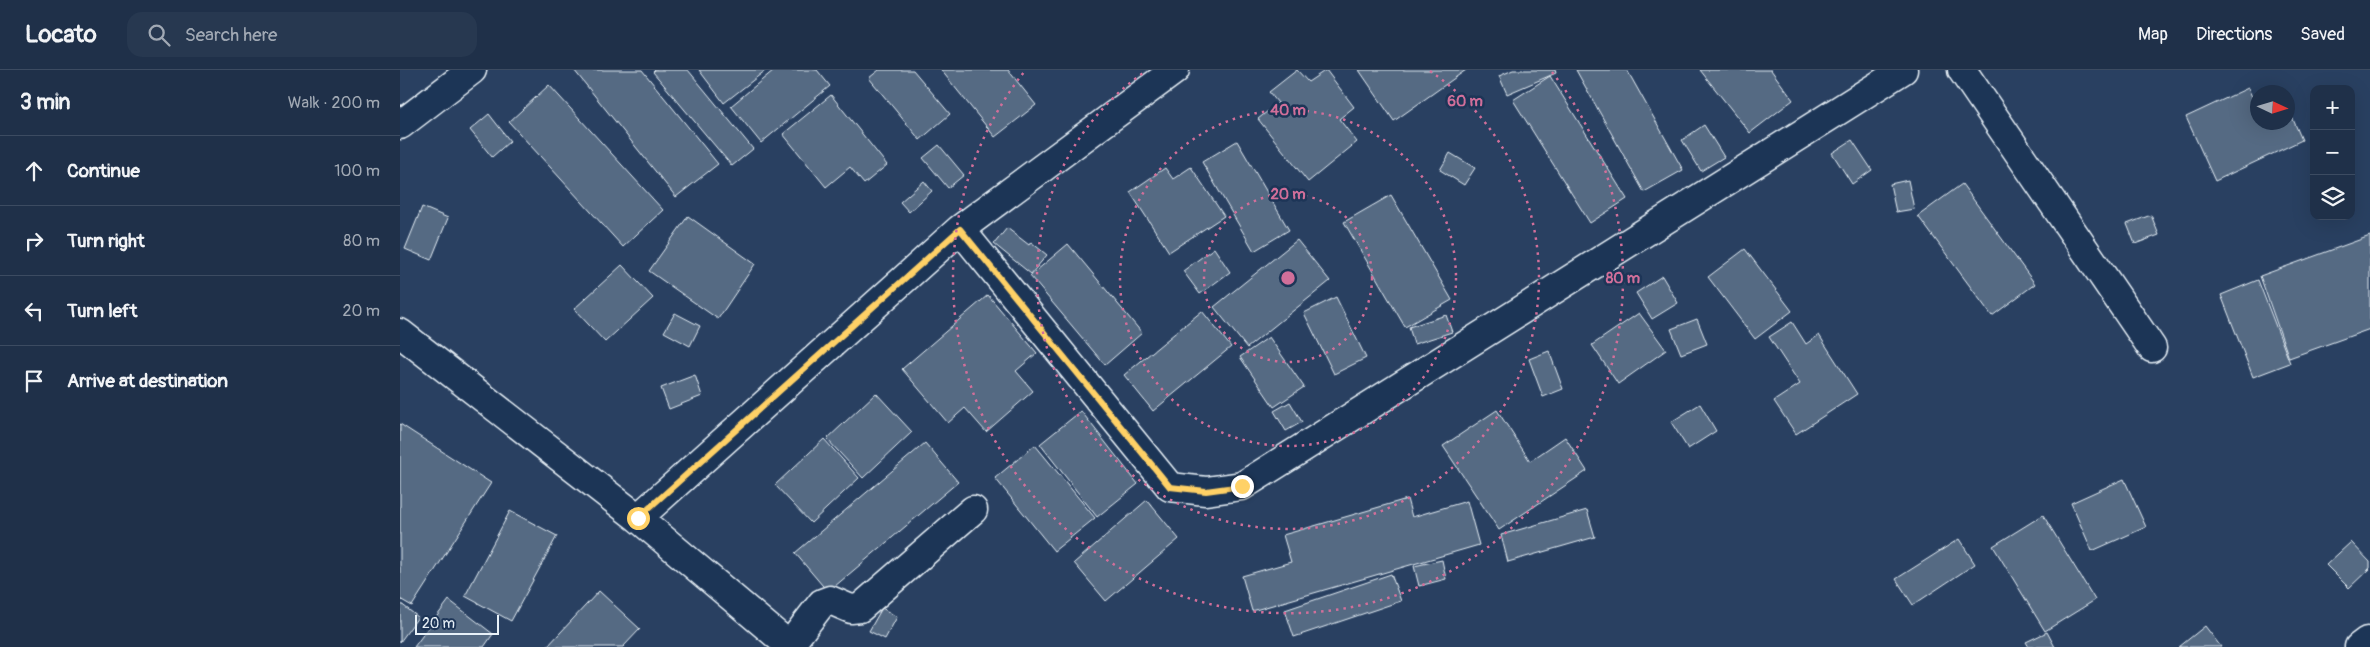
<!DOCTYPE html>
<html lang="en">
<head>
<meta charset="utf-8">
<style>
	body { margin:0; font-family:Pangolin,sans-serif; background:#273850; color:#f1f3f6 }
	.controls { position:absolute; right:15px; top:15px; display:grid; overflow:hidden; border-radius:10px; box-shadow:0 5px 20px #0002 }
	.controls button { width:45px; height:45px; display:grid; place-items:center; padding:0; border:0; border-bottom:1px solid #3c4b61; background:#1f3049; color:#f1f3f6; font:25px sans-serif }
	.compass { position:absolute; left:1850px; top:15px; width:45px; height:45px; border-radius:50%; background:#1f3049; box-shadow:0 5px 20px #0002; rotate:94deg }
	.scale { position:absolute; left:15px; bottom:12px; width:84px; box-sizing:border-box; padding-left:5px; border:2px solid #e8f1f8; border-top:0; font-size:14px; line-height:18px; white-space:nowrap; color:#e8f1f8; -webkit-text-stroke:4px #1d3557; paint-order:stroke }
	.stop { position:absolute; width:15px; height:15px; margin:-11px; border:4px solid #ffd166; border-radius:50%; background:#fff }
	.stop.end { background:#ffd166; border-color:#fff; box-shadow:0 1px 5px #0008 }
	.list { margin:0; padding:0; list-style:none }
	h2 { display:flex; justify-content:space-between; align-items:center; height:65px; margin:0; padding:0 20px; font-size:21px }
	h2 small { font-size:16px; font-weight:400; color:#a1a9b4 }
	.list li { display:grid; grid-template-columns:32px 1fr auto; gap:15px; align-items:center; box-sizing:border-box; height:70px; padding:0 20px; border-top:1px solid #3c4b61 }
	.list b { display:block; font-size:19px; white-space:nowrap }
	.list em { font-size:16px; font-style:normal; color:#a1a9b4 }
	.icon { flex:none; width:28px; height:28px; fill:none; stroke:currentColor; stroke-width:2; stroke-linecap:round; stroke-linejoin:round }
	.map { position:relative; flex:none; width:1970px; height:577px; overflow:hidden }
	header { display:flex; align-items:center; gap:30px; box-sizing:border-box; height:70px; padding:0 25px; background:#1f3049; border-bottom:1px solid #3c4b61 }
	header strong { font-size:24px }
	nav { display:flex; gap:28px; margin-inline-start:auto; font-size:18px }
	.search { width:350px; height:45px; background:#273850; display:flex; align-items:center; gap:12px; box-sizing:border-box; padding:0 18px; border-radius:15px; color:#a1a9b4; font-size:19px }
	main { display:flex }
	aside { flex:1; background:#1f3049 }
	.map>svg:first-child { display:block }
	.building { fill:#556a83; stroke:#e8f1f8 }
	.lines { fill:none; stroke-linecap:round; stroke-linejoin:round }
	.minor-casing { stroke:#e8f1f8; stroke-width:31 }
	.minor { stroke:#1d3557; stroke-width:28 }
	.route { stroke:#ffd166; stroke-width:6 }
	.ring { fill:none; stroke:#d16f9a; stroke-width:2.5; stroke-dasharray:2.5 5 }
	.centre { fill:#d16f9a; stroke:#1d3557; stroke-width:2.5 }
	.ring-label { font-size:15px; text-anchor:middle; font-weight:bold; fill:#d16f9a; stroke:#1d3557; stroke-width:5; stroke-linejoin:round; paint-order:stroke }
</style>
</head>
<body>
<header>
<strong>Locato</strong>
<div class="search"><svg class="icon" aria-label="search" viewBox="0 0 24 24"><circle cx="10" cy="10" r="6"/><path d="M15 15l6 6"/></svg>Search here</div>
<nav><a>Map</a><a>Directions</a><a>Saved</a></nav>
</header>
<main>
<aside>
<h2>3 min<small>Walk · 200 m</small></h2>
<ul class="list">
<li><svg class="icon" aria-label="ahead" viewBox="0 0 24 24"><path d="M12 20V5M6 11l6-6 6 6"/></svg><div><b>Continue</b></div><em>100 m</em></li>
<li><svg class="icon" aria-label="right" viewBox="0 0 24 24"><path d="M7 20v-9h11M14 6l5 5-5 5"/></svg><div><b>Turn right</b></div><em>80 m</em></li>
<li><svg class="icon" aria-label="left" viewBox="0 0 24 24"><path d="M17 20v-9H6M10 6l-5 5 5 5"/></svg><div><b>Turn left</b></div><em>20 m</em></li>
<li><svg class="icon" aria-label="arrive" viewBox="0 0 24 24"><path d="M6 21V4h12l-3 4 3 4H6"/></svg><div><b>Arrive at destination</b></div></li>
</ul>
</aside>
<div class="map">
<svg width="1970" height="577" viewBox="0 0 1970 577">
	<rect width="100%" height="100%" fill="#294061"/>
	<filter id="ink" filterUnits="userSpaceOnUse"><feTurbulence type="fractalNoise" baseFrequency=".02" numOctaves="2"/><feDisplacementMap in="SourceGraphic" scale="10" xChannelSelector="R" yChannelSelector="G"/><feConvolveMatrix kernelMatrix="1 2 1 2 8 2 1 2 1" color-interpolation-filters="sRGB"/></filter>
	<g filter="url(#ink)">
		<path class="building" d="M174 0H242L318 94 276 127Z
			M255 0H288L353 79 332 96 253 2Z
			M299 0H366L324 33Z
			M374 0H417L430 16 361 73 331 36Z
			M479 0H513L550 44 520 70 469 8Z
			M541 0H608L636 35 595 67Z
			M897 0 908 12 926 0 954 37 939 49 957 72 908 112 858 49 878 33 869 22Z
			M959 0H1066L994 51Z
			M1113 0H1155L1156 3 1107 24 1099 6Z
			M1176 0H1227L1283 100 1244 122Z
			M1300 0H1371L1393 30 1350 63Z
			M1150 6 1227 129 1190 153 1113 30Z
			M149 15 263 140 223 177 109 52Z
			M1848 18 1858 40V52H1888L1889 40 1902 70 1815 111 1786 47Z
			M431 25 487 95 464 114 450 97 426 117 383 64Z
			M89 44 110 71 92 87 70 60Z
			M1304 55 1324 87 1301 101 1282 70Z
			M1452 70 1472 100 1452 114 1432 83Z
			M837 71 889 160 854 181 802 92Z
			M539 75 564 105 548 118 523 88Z
			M1050 83 1075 98 1064 115 1040 100Z
			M791 97 824 146 769 182 730 122 765 98 773 109Z
			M1508 110 1514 139 1496 142 1490 114Z
			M524 111 532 121 509 142 500 132Z
			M1562 114 1635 214 1592 246 1518 146Z
			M991 125 1052 230 1005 257 944 152Z
			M22 137 48 148 31 190 5 179Z
			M1751 145 1759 165 1735 174 1727 154Z
			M288 146 355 194 318 249 249 201Z
			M607 158 629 175 631 172 647 185 631 204 594 174Z
			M1970 166V259L1889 288 1860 206Z
			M897 170 930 211 847 278 814 237Z
			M668 174 742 263 705 295 630 206Z
			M814 178 830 202 800 224 783 201Z
			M1345 179 1392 241 1355 269 1308 207Z
			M222 195 253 228 205 272 174 239Z
			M1262 206 1278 233 1252 249 1236 223Z
			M1858 210 1890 293 1853 307 1821 225Z
			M588 225 637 283 616 301 633 321 586 362 565 338 548 353 502 299Z
			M936 227 966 288 934 304 904 243Z
			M802 241 831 277 753 341 724 305Z
			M275 243 300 256 290 276 264 262Z
			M1239 243 1266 280 1218 314 1192 275Z
			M1046 245 1052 262 1014 274 1009 257Z
			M1297 249 1307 274 1281 284 1271 259Z
			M1392 252 1406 274 1419 265 1457 324 1396 364 1374 331 1400 314 1369 267Z
			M869 267 904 317 874 337 840 287Z
			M1149 281 1163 319 1143 327 1129 289Z
			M295 305 302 326 269 339 261 318Z
			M476 323 512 362 463 408 427 369Z
			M890 332 902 352 886 361 874 341Z
			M1300 334 1316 361 1288 379 1271 352Z
			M1097 340 1130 391 1165 367 1187 401 1099 460 1043 376Z
			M681 341 738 414 697 447 640 374Z
			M0 354 91 413 12 536 0 529Z
			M424 369 459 408 411 453 375 415Z
			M525 373 558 412 428 522 395 483Z
			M635 375 695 448 654 481 595 408Z
			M1724 409 1746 457 1692 481 1671 433Z
			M1007 429 1012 447 1067 431 1079 475 852 541 842 506 891 492 883 465Z
			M747 430 779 469 706 531 674 493Z
			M1187 440 1195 467 1108 492 1101 465Z
			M110 441 157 466 111 551 65 526Z
			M1643 445 1695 530 1645 561 1593 476Z
			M1559 469 1575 494 1513 535 1496 509Z
			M1951 472 1970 492V498L1949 518 1926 495Z
			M1042 490 1046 509 1019 516 1014 496Z
			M991 504 1001 531 894 567 885 540Z
			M199 521 240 559 223 577H147Z
			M49 530 93 564 84 577H14Z
			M0 533 18 547 0 572Z
			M482 538 497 547 485 569 469 561Z
			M1805 556 1821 577H1779Z
			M1647 562 1655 577H1629L1626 572Z"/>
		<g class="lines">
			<defs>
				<path id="minor" d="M1562 0 1752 278
					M0 55 72 0
					M560 159 770 417 806 421 842 416 1503 0
					M0 263 238 448 560 159 775 0
					M238 448 391 577
					M389 576 422 533 430 530 451 539 460 538 573 440
					M1959 577 1967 571"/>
			</defs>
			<use href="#minor" class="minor-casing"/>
			<use href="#minor" class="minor"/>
		</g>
	</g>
	<g class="lines" filter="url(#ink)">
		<path class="route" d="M238 448 560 159 770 417 806 421 842 416"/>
	</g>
	<g class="ring">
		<circle cx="888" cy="208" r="84"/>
		<circle cx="888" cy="208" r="168"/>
		<path d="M1030 1A251 251 0 1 1 746 1"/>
		<path d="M1152 2A335 335 0 1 1 624 2"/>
	</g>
	<circle cx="888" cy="208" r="8" class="centre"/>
	<g class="ring-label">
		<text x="1065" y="36">60 m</text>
		<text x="888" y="45">40 m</text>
		<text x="888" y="129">20 m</text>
		<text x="1223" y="213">80 m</text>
	</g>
</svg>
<div class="controls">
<button>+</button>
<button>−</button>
<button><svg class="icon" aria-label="layers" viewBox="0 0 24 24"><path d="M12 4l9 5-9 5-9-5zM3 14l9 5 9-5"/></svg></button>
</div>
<svg class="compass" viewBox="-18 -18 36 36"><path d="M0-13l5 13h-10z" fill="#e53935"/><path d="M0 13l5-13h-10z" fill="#a1a9b4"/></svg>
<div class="scale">20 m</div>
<div class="stop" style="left:238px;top:448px"></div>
<div class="stop end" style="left:842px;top:416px"></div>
</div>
</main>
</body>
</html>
